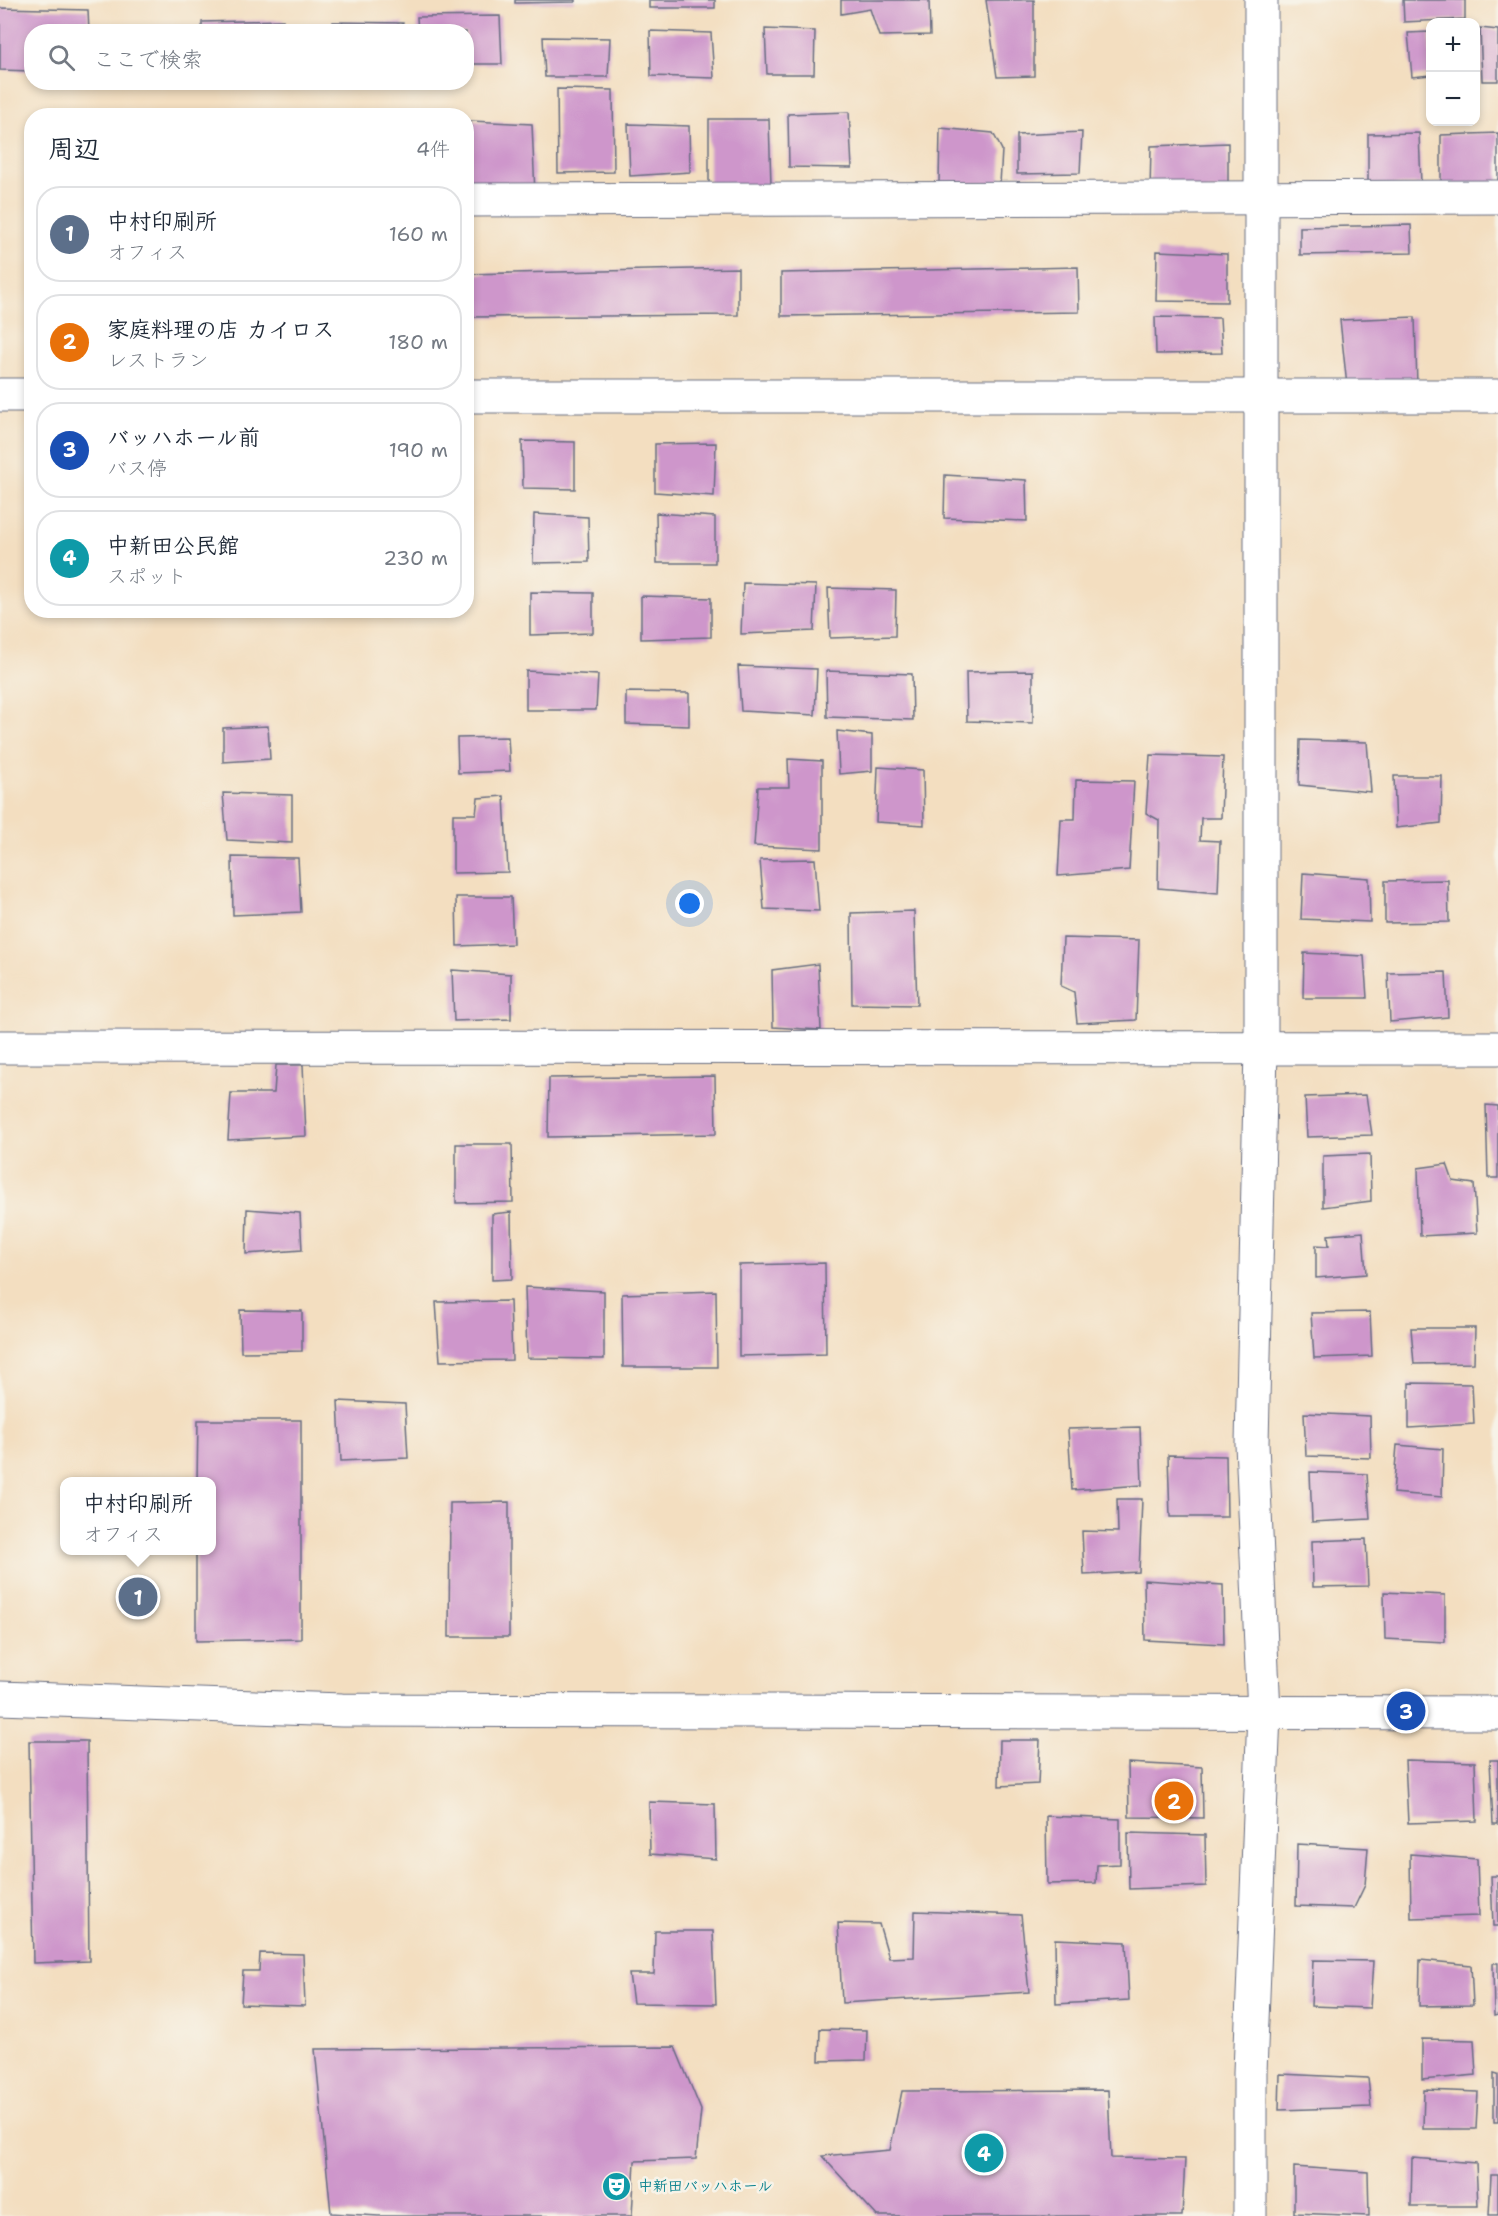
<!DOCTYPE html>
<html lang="ja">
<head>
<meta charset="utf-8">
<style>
	body { margin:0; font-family:"Shantell Sans","Klee One",sans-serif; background:#f6f6f7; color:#1f2937 }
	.controls { position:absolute; right:18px; top:18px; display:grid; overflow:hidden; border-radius:12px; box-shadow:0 3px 9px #0003 }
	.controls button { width:54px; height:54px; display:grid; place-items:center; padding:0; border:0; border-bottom:2px solid #e0e1e3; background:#fff; color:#1f2937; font:30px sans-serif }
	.you { position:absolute; left:690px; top:904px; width:21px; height:21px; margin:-15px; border:4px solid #fff; border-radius:50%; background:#1a73e8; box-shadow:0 0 0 9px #1a73e833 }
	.badge { display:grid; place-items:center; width:39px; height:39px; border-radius:50%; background:#db2777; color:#fff; font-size:20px; font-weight:700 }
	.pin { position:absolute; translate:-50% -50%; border:3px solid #fff; box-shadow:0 2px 6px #0006 }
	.popup { position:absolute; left:60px; top:1477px; width:156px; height:78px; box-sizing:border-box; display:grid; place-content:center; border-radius:12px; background:#fff; filter:drop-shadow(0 2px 4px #0005); font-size:20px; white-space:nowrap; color:#747a83 }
	.popup b { font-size:22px; color:#1f2937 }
	.popup::after { content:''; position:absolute; left:50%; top:100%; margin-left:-12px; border:12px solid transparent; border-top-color:#fff }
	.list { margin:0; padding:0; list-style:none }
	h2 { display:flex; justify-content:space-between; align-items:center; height:78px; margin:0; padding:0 24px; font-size:26px }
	h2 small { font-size:20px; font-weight:400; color:#747a83 }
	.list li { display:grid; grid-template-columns:39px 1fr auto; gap:18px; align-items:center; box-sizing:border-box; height:96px; margin:0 12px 12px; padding:0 12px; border:2px solid #e0e1e3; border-radius:24px }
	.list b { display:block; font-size:22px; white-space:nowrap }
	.list p { margin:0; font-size:20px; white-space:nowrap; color:#747a83 }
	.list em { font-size:20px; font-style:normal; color:#747a83 }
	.icon { flex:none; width:33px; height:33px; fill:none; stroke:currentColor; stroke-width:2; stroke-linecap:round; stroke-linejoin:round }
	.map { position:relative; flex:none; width:1498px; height:2216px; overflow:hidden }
	.search { position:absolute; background:#fff; box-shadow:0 3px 9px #0003; left:24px; top:24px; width:450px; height:66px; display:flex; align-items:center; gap:15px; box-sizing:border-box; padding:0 21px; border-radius:24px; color:#747a83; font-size:22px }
	.panel { position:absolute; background:#fff; box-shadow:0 3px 9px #0003; left:24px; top:108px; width:450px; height:510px; border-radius:24px }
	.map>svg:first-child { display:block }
	.building { fill:#ce96cb }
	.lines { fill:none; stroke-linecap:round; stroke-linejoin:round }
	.street-casing { stroke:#676c80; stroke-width:35 }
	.secondary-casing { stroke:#676c80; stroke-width:35 }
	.street { stroke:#fff; stroke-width:33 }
	.secondary { stroke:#fff; stroke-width:33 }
	.labels { text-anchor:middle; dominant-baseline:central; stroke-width:5; stroke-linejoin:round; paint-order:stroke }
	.culture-label { font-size:15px; font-weight:bold; fill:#0d838f; stroke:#f7f3e8; text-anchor:start }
</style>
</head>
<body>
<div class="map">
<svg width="1498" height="2216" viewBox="0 0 1498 2216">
	<rect width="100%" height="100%" fill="#f7f3e8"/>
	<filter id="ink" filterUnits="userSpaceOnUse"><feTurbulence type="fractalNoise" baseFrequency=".0167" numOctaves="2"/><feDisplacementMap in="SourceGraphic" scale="12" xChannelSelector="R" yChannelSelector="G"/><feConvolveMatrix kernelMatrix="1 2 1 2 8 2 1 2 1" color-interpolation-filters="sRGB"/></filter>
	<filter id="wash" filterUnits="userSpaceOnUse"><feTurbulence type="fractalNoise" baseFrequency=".008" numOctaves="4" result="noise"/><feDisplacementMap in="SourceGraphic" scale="24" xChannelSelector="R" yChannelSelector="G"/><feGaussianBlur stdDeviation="1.35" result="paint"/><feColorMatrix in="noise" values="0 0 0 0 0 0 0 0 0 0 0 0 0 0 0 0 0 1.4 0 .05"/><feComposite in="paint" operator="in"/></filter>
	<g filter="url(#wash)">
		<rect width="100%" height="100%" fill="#f3dec0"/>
		<g id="blocks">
			<path class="building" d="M515 0H575V2L515 3Z
				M649 0H715V8H649Z
				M841 0H929L930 35 879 36 870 9 841 14Z
				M986 0H1034V76L997 77Z
				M1403 0H1465V19L1404 22Z
				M0 8 88 10 89 32H32V71L0 70Z
				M500 16 502 64H466V32H418L417 17Z
				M283 20V32H202V22Z
				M333 22 403 23V32H333Z
				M1480 28 1498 30V81H1482Z
				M765 29 815 31 814 74H767Z
				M650 31 711 33 714 78 651 76Z
				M1430 32V75L1412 77 1408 33Z
				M543 37 610 38 608 77H545Z
				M557 89 613 90 614 172 558 173Z
				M849 112 852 168 789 167 788 114Z
				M709 119H769L771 186 709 192Z
				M471 121 532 124 535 194 467 195Z
				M628 124 689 126 690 172 630 176Z
				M940 128 993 133 1002 150 1000 184 939 183Z
				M1082 132 1080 173 1017 174V135Z
				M1419 133 1421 184 1368 186V134Z
				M1498 133V188H1441V135Z
				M1228 143V190L1150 192 1151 146Z
				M1411 225 1412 253 1300 255V227Z
				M1157 251 1227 254V302L1156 301Z
				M1078 267 1079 312 781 316V273Z
				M738 268V315L466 317V274Z
				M1155 317 1220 318 1222 353 1156 354Z
				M1415 317 1417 386H1347L1340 320Z
				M522 441 575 442V489L523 488Z
				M716 443 714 496 655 492V444Z
				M945 475 1026 480 1027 521 944 518Z
				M656 513 715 517V563H657Z
				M534 514 588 517 589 562 533 563Z
				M743 583 816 585 814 631 741 634Z
				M828 588 896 590 895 636 830 638Z
				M530 592 593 593V633L530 635Z
				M641 596 711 598V637L641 639Z
				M738 666 817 669 815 715 741 711Z
				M526 671 598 675 596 710H526Z
				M826 671 912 674 913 720 827 717Z
				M1033 671V723L967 721 966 672Z
				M626 692 689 693V726L626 724Z
				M268 726 270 759 223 762V728Z
				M837 731 872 735V771L839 774Z
				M508 737 510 771 458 773 457 738Z
				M1300 740 1367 742 1371 792 1299 785Z
				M1150 755 1223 757 1221 818H1201L1200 840 1220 841 1218 893 1158 888 1159 820 1146 813Z
				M788 759 822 761V849L754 846 758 787H789Z
				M878 767 923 770 924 825 876 822Z
				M1394 776H1442L1441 823 1396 828Z
				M1076 780 1134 781 1129 870 1058 876 1061 819H1075Z
				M223 793 292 795V843L227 840Z
				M504 796 508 872 453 873V814H476L478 798Z
				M232 857 298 858 301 912 233 915Z
				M815 859 819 911 764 909 760 860Z
				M1303 873 1369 878 1370 922 1301 919Z
				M1448 880 1449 922 1385 923V881Z
				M456 897H511L513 944 457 946Z
				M914 911 917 1005 852 1004 851 913Z
				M1063 938 1139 940 1136 1020 1077 1023 1074 992 1061 986Z
				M1304 953 1364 956 1367 998H1303Z
				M818 964 821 1030 773 1027 772 970Z
				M452 970 511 974V1019L454 1021Z
				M1446 972 1448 1017 1390 1022 1388 973Z
				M276 1065H303L306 1136 228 1140 231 1093H274Z
				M715 1076 716 1134 548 1137 549 1078Z
				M1366 1095 1372 1135 1307 1137 1305 1097Z
				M1486 1105 1498 1106V1178H1488Z
				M456 1144H512L513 1202 456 1203Z
				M1370 1154 1371 1201 1323 1207V1156Z
				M1447 1164 1453 1181 1474 1184 1477 1233 1420 1236 1418 1168Z
				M247 1209 300 1213 302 1250 246 1254Z
				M511 1212 512 1279 492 1280V1214Z
				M1363 1232 1366 1274 1316 1278V1245L1329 1246 1328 1235Z
				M825 1263 826 1354 739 1356V1265Z
				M525 1287 604 1291V1359L527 1358Z
				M716 1291 717 1367H623L622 1294Z
				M510 1301 512 1360 440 1361 436 1302Z
				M240 1310 302 1311V1351L241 1352Z
				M1370 1312 1372 1356 1314 1358 1311 1313Z
				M1411 1328H1475L1474 1363 1414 1364Z
				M1409 1383 1472 1384 1474 1424 1409 1428Z
				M338 1401 405 1404 408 1458 341 1461Z
				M1304 1413 1370 1416 1371 1458 1306 1456Z
				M198 1420H301V1639L196 1641V1550H212V1482H197Z
				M1140 1427 1142 1485 1072 1490 1068 1429Z
				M1397 1445 1443 1449 1442 1497 1393 1493Z
				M1168 1455 1226 1456 1227 1517H1170Z
				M1310 1472 1367 1474 1370 1519 1312 1522Z
				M1117 1499H1142L1139 1572 1084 1575 1082 1531 1118 1532Z
				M509 1502V1637H449L450 1503Z
				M1366 1539 1368 1586 1313 1587 1312 1541Z
				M1144 1580 1223 1585 1224 1644 1145 1640Z
				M1384 1592 1445 1595V1642L1385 1639Z
				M1000 1740H1040L1038 1784 999 1786Z
				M29 1741H87L89 1961 33 1963Z
				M1405 1760 1475 1762 1477 1821 1408 1823Z
				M1490 1760H1498V1824H1493Z
				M1128 1763 1202 1767 1203 1818 1129 1817Z
				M649 1802 715 1804 716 1859 650 1854Z
				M1046 1816 1120 1819V1864L1097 1865 1096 1883 1047 1884Z
				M1128 1833 1205 1835 1206 1886 1129 1889Z
				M1297 1844 1368 1848 1365 1885 1354 1908 1296 1906Z
				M1410 1854 1477 1859 1479 1916 1411 1918Z
				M1491 1876H1498V1926H1493Z
				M915 1911 1021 1915 1029 1992 842 2003 838 1923 879 1924 889 1958 914 1957Z
				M655 1931H713L716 2004 633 2003 629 1974H654Z
				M1055 1939 1126 1942 1129 2000 1056 2004Z
				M260 1953 303 1954 305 2006 241 2004 243 1971H259Z
				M1313 1960 1373 1961 1370 2008 1311 2006Z
				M1420 1960 1471 1965 1473 2005 1419 2006Z
				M1493 1963H1498V2015L1494 2016Z
				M820 2029 867 2030 866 2060 819 2061Z
				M1422 2039 1474 2040 1476 2075 1422 2080Z
				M675 2047 701 2110 696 2159 635 2161 632 2216H378L331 2213 315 2049Z
				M1494 2073 1498 2074V2122H1494Z
				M1280 2074 1368 2078 1371 2107 1279 2110Z
				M1108 2090 1111 2158 1185 2159 1182 2216H877L822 2156 890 2150 902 2091Z
				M1424 2090 1478 2092 1476 2129H1423Z
				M1412 2158 1476 2163 1478 2206H1411Z
				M1294 2167 1368 2172 1369 2216 1294 2213Z
				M1491 2175H1498V2215H1489Z"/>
		</g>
	</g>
	<g filter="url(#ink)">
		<use href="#blocks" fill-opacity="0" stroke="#676c80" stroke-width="1.5"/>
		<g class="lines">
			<defs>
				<path id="street" d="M466 200 1498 197
					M0 395H32
					M466 396H1498
					M0 1047 1498 1048
					M1250 2216V2072L1264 1713 1252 1444 1261 1049"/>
				<path id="secondary" d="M1261 0V1049
					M0 1698 342 1710 1498 1713"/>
			</defs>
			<use href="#street" class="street-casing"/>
			<use href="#secondary" class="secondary-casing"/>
			<use href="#street" class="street"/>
			<use href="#secondary" class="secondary"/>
		</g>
	</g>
	<defs>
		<symbol id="theatre-disc" viewBox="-11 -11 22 22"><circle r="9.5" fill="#0f9aa8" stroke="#f7f3e8"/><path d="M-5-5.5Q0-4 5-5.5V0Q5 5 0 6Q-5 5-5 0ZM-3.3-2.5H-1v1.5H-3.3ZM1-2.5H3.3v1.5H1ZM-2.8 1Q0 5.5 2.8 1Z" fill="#fff"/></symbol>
	</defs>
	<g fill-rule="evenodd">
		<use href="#theatre-disc" x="600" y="2170" width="33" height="33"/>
	</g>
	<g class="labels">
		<g class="culture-label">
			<text x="638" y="2186">中新田バッハホール</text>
		</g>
	</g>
</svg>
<div class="controls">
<button>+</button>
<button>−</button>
</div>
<div class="you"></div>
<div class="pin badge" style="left:138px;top:1597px;background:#5c6f8a">1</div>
<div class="popup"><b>中村印刷所</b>オフィス</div>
<div class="pin badge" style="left:1174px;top:1801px;background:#e8710a">2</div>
<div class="pin badge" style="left:1406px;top:1711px;background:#1a4fb4">3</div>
<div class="pin badge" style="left:984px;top:2153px;background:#0f9aa8">4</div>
<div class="search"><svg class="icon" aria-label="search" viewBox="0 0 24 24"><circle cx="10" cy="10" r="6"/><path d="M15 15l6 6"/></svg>ここで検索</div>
<section class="panel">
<h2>周辺<small>4件</small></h2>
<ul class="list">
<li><span class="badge" style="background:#5c6f8a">1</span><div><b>中村印刷所</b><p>オフィス</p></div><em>160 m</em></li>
<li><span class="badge" style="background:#e8710a">2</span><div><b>家庭料理の店 カイロス</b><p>レストラン</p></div><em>180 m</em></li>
<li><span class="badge" style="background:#1a4fb4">3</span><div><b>バッハホール前</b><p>バス停</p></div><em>190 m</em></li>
<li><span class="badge" style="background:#0f9aa8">4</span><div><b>中新田公民館</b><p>スポット</p></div><em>230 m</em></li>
</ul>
</section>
</div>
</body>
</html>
